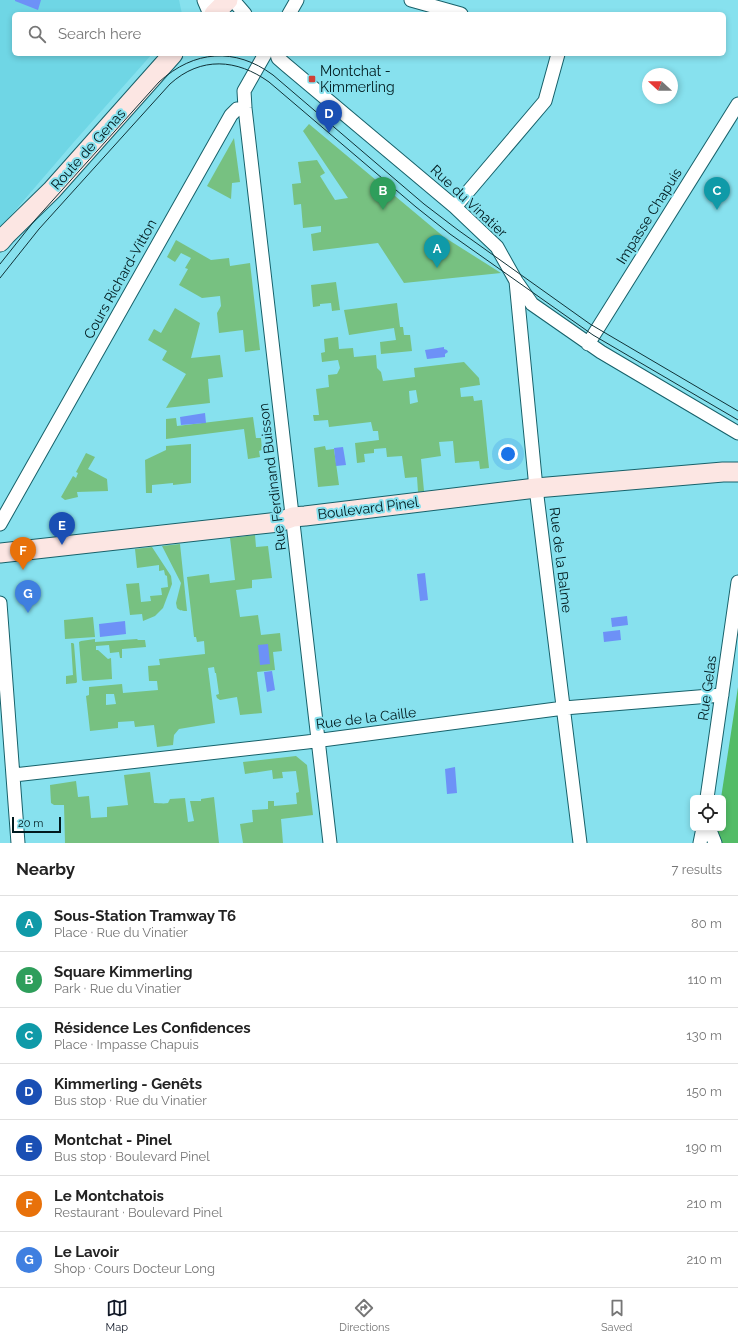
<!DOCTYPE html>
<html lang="en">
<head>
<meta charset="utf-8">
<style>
	body { margin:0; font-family:Raleway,sans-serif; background:#f6f6f6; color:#222 }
	.controls { position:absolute; right:12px; bottom:12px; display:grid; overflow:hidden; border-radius:6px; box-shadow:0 2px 6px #0003 }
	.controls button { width:36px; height:36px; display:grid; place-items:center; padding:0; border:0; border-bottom:1px solid #e0e0e0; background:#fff; color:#222; font:20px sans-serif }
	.compass { position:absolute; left:642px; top:68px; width:36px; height:36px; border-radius:50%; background:#fff; box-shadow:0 2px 6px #0003; rotate:291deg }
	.scale { position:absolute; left:12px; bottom:10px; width:49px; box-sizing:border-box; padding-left:4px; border:2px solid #001a1e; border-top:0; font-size:11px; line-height:14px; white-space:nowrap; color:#001a1e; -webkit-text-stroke:3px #87e1ee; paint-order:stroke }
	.you { position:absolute; left:508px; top:454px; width:14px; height:14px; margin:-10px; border:3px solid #fff; border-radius:50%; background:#1a73e8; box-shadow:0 0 0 6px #1a73e833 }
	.badge { display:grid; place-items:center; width:26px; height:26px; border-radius:50%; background:#111827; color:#fff; font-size:13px; font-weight:700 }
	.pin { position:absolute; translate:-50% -33px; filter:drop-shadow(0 1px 2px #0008) }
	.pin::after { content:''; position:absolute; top:21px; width:14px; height:12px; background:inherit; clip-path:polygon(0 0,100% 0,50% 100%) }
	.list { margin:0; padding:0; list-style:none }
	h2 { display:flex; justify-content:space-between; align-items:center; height:52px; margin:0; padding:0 16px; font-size:17px }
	h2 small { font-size:13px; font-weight:400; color:#767676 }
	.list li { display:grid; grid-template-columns:26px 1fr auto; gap:12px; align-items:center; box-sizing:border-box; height:56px; padding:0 16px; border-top:1px solid #e0e0e0 }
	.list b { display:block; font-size:15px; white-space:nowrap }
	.list p { margin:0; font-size:13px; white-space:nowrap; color:#767676 }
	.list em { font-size:13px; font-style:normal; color:#767676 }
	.icon { flex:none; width:22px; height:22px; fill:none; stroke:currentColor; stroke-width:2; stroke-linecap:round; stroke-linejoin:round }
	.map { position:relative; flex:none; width:738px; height:843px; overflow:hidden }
	.search { position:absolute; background:#fff; box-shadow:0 2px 6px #0003; left:12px; right:12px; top:12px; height:44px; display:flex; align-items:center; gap:10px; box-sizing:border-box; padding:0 14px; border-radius:6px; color:#767676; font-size:15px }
	.sheet { height:444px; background:#fff }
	nav { display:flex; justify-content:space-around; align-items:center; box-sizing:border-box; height:56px; border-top:1px solid #e0e0e0; background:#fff; font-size:11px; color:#767676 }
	nav a { display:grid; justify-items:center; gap:2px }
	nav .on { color:#111827 }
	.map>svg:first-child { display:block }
	.built { fill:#6fd6e5 }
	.green { fill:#77c181; fill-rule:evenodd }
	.forest { fill:#53bc67 }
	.water { fill:#6d91f7 }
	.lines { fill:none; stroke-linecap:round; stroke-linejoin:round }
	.minor-casing { stroke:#17616a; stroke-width:15 }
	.tertiary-casing { stroke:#17616a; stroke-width:19 }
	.secondary-casing { stroke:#17616a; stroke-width:21 }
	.minor { stroke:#fff; stroke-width:13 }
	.tertiary { stroke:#fff; stroke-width:17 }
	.secondary { stroke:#fce6e3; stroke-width:19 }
	.tram { stroke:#103237; stroke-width:1 }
	.poi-dot { fill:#cf4138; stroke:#87e1ee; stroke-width:1.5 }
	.labels { text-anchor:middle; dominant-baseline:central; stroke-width:4; stroke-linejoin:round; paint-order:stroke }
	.poi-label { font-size:14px; fill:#001a1e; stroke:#87e1ee; text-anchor:start }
	.street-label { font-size:14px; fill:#001a1e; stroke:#87e1ee }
</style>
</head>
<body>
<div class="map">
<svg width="738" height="843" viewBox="0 0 738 843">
	<rect width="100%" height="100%" fill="#87e1ee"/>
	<path class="built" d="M0 0H179L182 14H14V54H152L73 143 0 228Z"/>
	<path class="green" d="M309 124 444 237 501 273 404 283 378 243 313 251 311 234 321 232V226L303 228 301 204 294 205 292 184 301 183 298 162 317 160 325 173 320 176 335 200 348 198 303 131Z
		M234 138 240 182 232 183 231 199 207 186Z
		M176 240 211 260 229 258 230 266 250 263 260 350 245 352 243 330 219 333 217 313 221 306 220 296 202 298 179 285 188 269 185 268 191 258 181 253 175 262 167 257Z
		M336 282 340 310 332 311 331 303 320 304V306L313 307 311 285Z
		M397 303 400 327H403L404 335H410L412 351 381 354 380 342 396 340 394 328 349 335 344 310Z
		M175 308 200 323 191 358 220 355 223 377 208 379 210 403 166 408 186 374 162 360 167 351 148 340 154 329 161 333Z
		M338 337 339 349 353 348 354 357 376 355 377 368 381 372 383 381 415 377 414 368 464 362 479 378 480 385 460 388 461 397 473 396 474 401 482 400 489 468 480 469 479 461 455 463 453 441 439 442 441 456 421 459 424 491 418 492 417 477 405 478 402 456 387 457 386 448 374 449V453L364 454 365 462 357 463 355 443 379 440 378 431H373L371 422 329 427 328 420 314 421 313 415H319L316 389 329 387 328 375 337 374 340 368 338 360 322 362 321 353 325 352 324 339ZM416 390 418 402 410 404 409 391Z
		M253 417 256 438H261L262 450 259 451 260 457 248 459 244 429 166 439V419L176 418 177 426Z
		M191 444V483L173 485V483L152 485V493H146L145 460 166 450V446Z
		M325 446 326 450 334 449 339 485 318 487 314 448Z
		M86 453 95 457 88 469 107 479 108 491 77 492 78 497 65 500 61 497 73 476 76 478 78 473 76 472Z
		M255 535 256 547 268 546 272 578 252 580V588L236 590 240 617 258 615 261 635 280 633 282 651 273 652 275 670 257 672 262 713 240 715 237 697 220 700 217 698 216 695 219 694 216 673H215L214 667 208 668 215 723 179 729 174 735 173 745 157 747 154 725 135 727 134 721 118 722V728L90 731 86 696 89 695V687L122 684 123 693 158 690 157 681H149L148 666 160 665 159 659 205 654 204 641 197 642 196 637H194L187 577 209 574 210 583 235 580 230 538ZM106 694H114L116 704 106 705Z
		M180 544 187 611C183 611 180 611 177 608L176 603 181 583 162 546Z
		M152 547 171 576 172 584 163 608 155 616 143 621 142 614 130 615 126 584 139 583 141 602 151 601 150 596 162 595 161 588 168 587 167 576 165 575 164 570 159 571V565L137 568 135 549Z
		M93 617 95 637 65 639 64 620Z
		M95 639V642L137 639 138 640H145L146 647 122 649V658H120L119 652 110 653 109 645 96 646V650H98L108 659 111 658 112 678V679L84 681 82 680 79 642 81 641Z
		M71 643H73L74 644 77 682 76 683 66 684V676L73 675Z
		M296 756 307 765 313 815 281 819 283 843H243L240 824 253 822 252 810 268 809V801H274V806L297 804 296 793 299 792 296 771 282 772 283 778 273 779 272 770 245 774 243 762Z
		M150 772 154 803C158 803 164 804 168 803L170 799 185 798 188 822 194 821 190 801H201V799L214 797 219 843H65L64 805H54L51 803 50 785 76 781 78 797 89 796 91 818 107 817V807L128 805 124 775Z"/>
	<path class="forest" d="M738 687V843H714L716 828H723V798H721Z"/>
	<path class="water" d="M15 0H41L38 10 15 1Z
		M444 347V349L447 350 448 352 445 354V357L427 359 425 350Z
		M205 413 206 423 181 425 180 417Z
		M343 447 346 465 336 466 334 448Z
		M425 573 428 600 420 601 417 574Z
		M627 616 628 625 612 627 611 618Z
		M125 621 126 634 100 637 99 624Z
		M620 630 621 640 604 642 603 632Z
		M268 644 270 664 260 665 258 645Z
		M272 671 275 690 267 692 264 672Z
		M455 767 457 793 447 794 445 769Z"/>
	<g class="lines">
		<defs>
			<path id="minor" d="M233 0 245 14
				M411 0 461 14
				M289 14 297 0
				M265 54 244 91 245 108 330 843
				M277 54 278 58 286 65 455 207 497 247 516 281 532 304 601 352 738 433
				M455 207 545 101 558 54
				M516 281 536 488 580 843
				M588 344 738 104
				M0 524 231 115 237 109 245 108
				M0 603 18 843
				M14 775 307 742 564 708 722 695
				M707 798 738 582
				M709 828 715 843
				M700 843 703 828"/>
			<path id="tertiary" d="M206 0 212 14"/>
			<path id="secondary" d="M214 14 228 0
				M0 242 6 235 52 190 173 54
				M0 553 279 522 293 517 305 516 536 488 723 472H738"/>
		</defs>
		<use href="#minor" class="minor-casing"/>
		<use href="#tertiary" class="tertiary-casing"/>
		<use href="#secondary" class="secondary-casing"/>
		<use href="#minor" class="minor"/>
		<use href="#tertiary" class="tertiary"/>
		<use href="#secondary" class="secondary"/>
		<path class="tram" d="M0 264 35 220 159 82C194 50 235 47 273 75L424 204 458 230 590 324 738 411
			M0 278 39 229 170 84C201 56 237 59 269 82L416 207 450 234 593 335 738 420"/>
	</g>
	<rect class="poi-dot" x="308" y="75" width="8" height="8" rx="2"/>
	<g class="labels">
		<g class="poi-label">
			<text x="320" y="71">Montchat -<tspan x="320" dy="16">Kimmerling</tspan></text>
		</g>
		<g class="street-label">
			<text transform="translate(88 149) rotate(-48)">Route de Genas</text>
			<text transform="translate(469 201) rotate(43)">Rue du Vinatier</text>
			<text transform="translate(649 216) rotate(-58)">Impasse Chapuis</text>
			<text transform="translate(120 279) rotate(-61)">Cours Richard-Vitton</text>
			<text transform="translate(272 477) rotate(-97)">Rue Ferdinand Buisson</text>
			<text transform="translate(368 508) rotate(-7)">Boulevard Pinel</text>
			<text transform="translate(561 560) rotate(83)">Rue de la Balme</text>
			<text transform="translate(707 688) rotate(-82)">Rue Gelas</text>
			<text transform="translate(366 718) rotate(-7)">Rue de la Caille</text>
		</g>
	</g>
</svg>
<div class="controls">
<button><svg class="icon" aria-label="locate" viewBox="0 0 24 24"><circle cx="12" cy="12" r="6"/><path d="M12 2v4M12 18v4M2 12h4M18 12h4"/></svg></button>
</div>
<svg class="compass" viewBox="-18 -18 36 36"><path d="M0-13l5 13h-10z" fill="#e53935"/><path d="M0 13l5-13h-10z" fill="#767676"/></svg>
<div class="scale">20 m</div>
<div class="you"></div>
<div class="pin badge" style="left:437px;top:268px;background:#0f9aa8">A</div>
<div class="pin badge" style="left:383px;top:210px;background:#2e9e5b">B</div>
<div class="pin badge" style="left:717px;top:210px;background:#0f9aa8">C</div>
<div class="pin badge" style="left:329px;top:133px;background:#1a4fb4">D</div>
<div class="pin badge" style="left:62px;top:545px;background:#1a4fb4">E</div>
<div class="pin badge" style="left:23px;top:570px;background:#e8710a">F</div>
<div class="pin badge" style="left:28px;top:613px;background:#3f7fe0">G</div>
<div class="search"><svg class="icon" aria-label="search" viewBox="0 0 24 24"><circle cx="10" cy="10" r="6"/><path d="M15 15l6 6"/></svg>Search here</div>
</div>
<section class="sheet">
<h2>Nearby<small>7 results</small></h2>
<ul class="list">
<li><span class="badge" style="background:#0f9aa8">A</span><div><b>Sous-Station Tramway T6</b><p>Place · Rue du Vinatier</p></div><em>80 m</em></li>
<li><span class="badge" style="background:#2e9e5b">B</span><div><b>Square Kimmerling</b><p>Park · Rue du Vinatier</p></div><em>110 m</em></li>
<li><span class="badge" style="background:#0f9aa8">C</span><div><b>Résidence Les Confidences</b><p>Place · Impasse Chapuis</p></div><em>130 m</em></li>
<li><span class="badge" style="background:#1a4fb4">D</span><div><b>Kimmerling - Genêts</b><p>Bus stop · Rue du Vinatier</p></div><em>150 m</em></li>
<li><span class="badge" style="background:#1a4fb4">E</span><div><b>Montchat - Pinel</b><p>Bus stop · Boulevard Pinel</p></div><em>190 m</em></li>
<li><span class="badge" style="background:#e8710a">F</span><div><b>Le Montchatois</b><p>Restaurant · Boulevard Pinel</p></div><em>210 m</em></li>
<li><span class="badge" style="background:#3f7fe0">G</span><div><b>Le Lavoir</b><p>Shop · Cours Docteur Long</p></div><em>210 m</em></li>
</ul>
</section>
<nav>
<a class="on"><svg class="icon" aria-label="map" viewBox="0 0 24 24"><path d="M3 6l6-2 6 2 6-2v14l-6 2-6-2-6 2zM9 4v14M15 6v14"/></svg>Map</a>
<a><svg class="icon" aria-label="directions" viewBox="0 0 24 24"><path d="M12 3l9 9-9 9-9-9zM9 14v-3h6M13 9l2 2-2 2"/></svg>Directions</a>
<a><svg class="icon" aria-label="saved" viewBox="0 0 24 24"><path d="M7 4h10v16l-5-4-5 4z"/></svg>Saved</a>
</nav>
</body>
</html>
